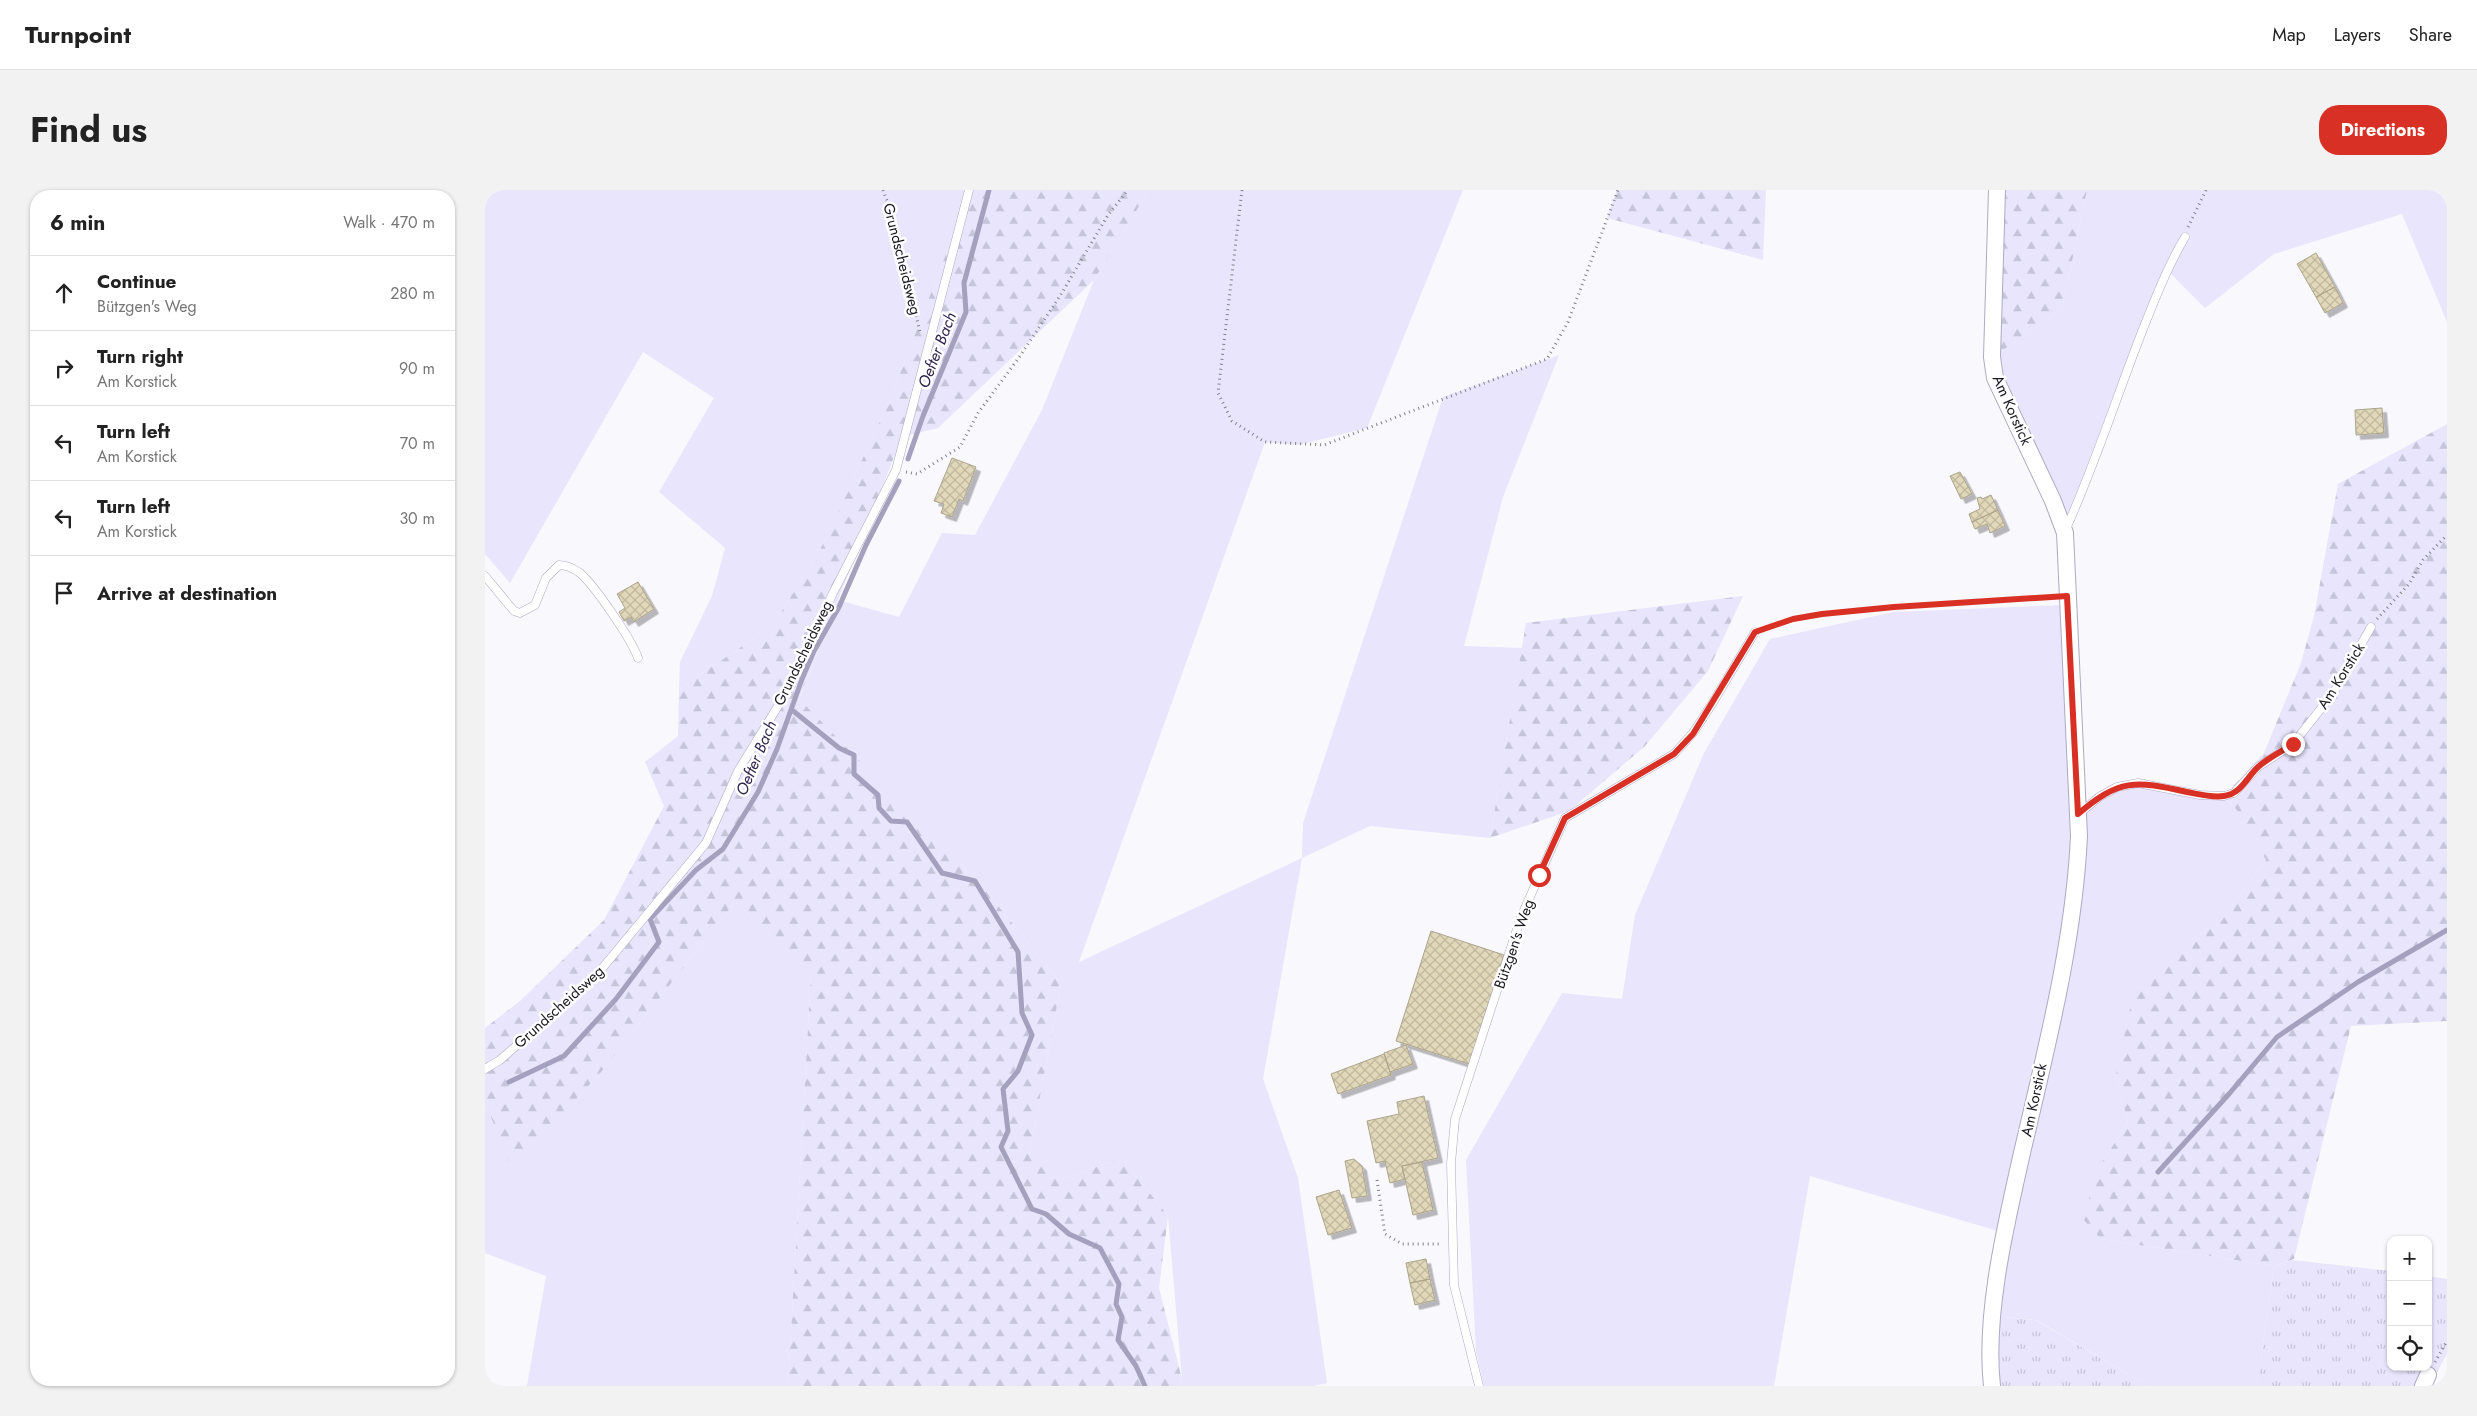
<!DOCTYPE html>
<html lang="en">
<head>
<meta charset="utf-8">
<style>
	body { margin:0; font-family:Jost,sans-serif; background:#f2f2f2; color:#222 }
	.controls { position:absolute; right:15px; bottom:15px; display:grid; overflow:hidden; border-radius:10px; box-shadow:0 1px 4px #0004 }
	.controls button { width:45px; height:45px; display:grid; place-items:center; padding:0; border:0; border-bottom:1px solid #e0e0e0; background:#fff; color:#222; font:25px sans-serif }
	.stop { position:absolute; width:15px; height:15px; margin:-11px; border:4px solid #d93025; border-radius:50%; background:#fff }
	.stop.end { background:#d93025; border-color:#fff; box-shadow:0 1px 5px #0008 }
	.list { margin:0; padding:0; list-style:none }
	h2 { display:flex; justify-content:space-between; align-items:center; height:65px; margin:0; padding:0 20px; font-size:21px }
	h2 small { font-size:16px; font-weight:400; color:#767676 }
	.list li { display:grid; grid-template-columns:32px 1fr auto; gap:15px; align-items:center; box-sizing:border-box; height:75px; padding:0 20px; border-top:1px solid #e0e0e0 }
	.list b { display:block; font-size:19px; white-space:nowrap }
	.list p { margin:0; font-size:16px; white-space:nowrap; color:#767676 }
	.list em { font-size:16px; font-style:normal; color:#767676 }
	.icon { flex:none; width:28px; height:28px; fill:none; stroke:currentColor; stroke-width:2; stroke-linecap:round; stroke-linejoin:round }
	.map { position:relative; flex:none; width:1962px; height:1196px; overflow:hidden; border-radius:20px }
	header { display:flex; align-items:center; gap:30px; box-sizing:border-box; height:70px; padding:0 25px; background:#fff; border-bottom:1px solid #e0e0e0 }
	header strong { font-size:24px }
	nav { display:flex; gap:28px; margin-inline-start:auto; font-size:18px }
	.intro { display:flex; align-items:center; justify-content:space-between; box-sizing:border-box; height:120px; padding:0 30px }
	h1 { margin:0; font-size:35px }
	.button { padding:12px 22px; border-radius:20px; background:#d93025; color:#fff; font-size:18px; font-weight:700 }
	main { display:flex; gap:30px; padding:0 30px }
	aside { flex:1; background:#fff; border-radius:20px; box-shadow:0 1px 4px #0004 }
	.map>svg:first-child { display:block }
	.grass { fill:#e8e5fd }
	.forest { fill:url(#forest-firs) }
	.park { fill:url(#park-tufts) }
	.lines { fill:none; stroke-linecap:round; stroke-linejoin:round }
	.stream { stroke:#a4a0bd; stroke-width:5 }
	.building { fill:url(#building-cross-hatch); stroke:#aca48b; filter:url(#shadow) }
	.lane-casing { stroke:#adaac3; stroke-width:9 }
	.street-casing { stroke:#adaac3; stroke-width:18 }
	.path { stroke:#838289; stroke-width:3; stroke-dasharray:1 4; stroke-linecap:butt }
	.lane { stroke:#fff; stroke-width:8 }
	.street { stroke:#fff; stroke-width:16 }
	.route { stroke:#d93025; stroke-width:6 }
	.labels { text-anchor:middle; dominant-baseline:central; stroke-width:5; stroke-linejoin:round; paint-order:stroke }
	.street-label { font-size:15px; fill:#1a1922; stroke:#fff }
	.water-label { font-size:16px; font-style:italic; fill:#302750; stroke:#fff }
</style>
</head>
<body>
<header>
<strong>Turnpoint</strong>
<nav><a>Map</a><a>Layers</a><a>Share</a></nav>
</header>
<div class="intro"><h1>Find us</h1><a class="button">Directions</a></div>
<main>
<aside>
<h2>6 min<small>Walk · 470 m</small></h2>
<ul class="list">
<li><svg class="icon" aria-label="ahead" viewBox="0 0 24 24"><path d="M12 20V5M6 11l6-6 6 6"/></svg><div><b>Continue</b><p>Bützgen's Weg</p></div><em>280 m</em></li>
<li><svg class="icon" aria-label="right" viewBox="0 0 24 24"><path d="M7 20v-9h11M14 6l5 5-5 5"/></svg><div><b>Turn right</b><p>Am Korstick</p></div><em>90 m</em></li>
<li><svg class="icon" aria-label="left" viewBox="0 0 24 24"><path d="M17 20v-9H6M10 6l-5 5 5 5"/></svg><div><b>Turn left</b><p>Am Korstick</p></div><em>70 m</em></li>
<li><svg class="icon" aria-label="left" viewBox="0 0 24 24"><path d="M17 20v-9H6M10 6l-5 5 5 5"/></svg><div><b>Turn left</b><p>Am Korstick</p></div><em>30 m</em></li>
<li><svg class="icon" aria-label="arrive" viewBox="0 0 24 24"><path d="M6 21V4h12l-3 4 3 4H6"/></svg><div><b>Arrive at destination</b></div></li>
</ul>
</aside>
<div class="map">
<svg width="1962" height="1196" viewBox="0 0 1962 1196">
	<defs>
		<pattern id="forest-firs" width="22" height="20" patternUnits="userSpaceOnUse" patternTransform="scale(1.25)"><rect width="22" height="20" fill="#e8e5fd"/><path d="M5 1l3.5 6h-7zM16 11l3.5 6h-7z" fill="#c6c4d9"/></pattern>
		<pattern id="park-tufts" width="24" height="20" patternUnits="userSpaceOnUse" patternTransform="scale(1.25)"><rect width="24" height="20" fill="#e8e5fd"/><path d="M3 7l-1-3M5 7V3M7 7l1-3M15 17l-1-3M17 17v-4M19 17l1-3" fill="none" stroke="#c6c4d9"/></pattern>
		<pattern id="building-cross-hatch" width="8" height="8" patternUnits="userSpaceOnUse" patternTransform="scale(1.25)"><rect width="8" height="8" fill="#e1d7b9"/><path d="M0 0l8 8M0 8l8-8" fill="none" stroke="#c0b89f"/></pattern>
		<filter id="shadow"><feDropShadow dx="4.5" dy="4.5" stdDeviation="0" flood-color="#0004"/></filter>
	</defs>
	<rect width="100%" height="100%" fill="#f8f8fd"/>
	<path class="grass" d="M0 0H479L474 30 404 212 333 364 287 436 194 499 195 472 227 406 240 358 174 302 229 208 158 162 25 393 0 364Z
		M664 0H978L882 238 813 255 780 252 594 772 817 668 818 633 958 207 1074 165 1018 307 979 456 1037 458 1005 648 885 636 817 668 778 889 813 988 842 1193 828 1196H696L697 1189 683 1026 637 968 573 990 544 966 576 794 495 693 314 510 353 410 414 427 457 343 490 345 557 220 609 90Z
		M1602 0H1962V132L1917 24 1789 64 1720 118 1682 80 1580 342 1508 167 1577 119Z
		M1577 415 1593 625 1632 598 1653 594 1739 607 1751 619 1781 670 1735 733 1702 752 1631 885 1643 933 1613 978 1616 1049 1789 1076 1772 1196H1664L1551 1130 1508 1126 1520 1043 1325 986 1289 1196H999L991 1161 981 970 1077 803 1137 809 1150 725 1219 563 1285 449 1409 422Z
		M250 712 326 783 303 1196H42L61 1086 0 1063V913L27 977 118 880Z"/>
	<path class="forest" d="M479 0H664L609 90 453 238 417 247 314 509 495 693 576 794 544 966 573 990 637 968 683 1026 674 1098 697 1189 696 1196H303L326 783 250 712 118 880 27 978 0 913V838L35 811 119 730 179 616 160 572 193 546 194 499 287 436 333 364 404 212 474 30Z
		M1132 0H1281L1278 70 1122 28Z
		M1512 0H1602L1577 119 1508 167Z
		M1962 234V831L1866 836 1809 1069 1789 1076 1616 1049 1598 1029 1613 978 1643 933 1631 885 1648 804 1702 752 1735 733 1781 670 1751 619 1739 606 1779 563 1816 473 1829 426 1853 294Z
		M1258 406 1223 481 1160 556 1084 621 1005 648 1041 433Z"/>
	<path class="park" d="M1807 1070 1906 1081V1177H1943V1086L1962 1089V1164L1944 1196H1772L1789 1076Z
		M1508 1126 1550 1130 1664 1196H1507Z"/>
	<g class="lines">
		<path class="stream" d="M423 269 438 226 481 122 479 93 504 0
			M307 520 354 558 369 565V584L393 605 394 618 406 631 422 632 457 683 490 691 533 762 537 823 547 845 533 881 518 899 523 941 516 957 547 1019 561 1024 584 1044 615 1058 634 1094 631 1114 637 1127 633 1150 651 1176 660 1196
			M24 892 79 866 131 809 174 752 165 729 211 680 238 659 273 602 292 559 317 489 329 461 354 417 381 355 414 291
			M1673 982 1744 904 1792 847 1873 792 1962 740"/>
	</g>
	<path class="building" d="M1831 63 1850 97 1831 107 1812 74Z
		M1850 97 1858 113 1840 123 1831 107Z
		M1897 218 1899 243 1871 245 1870 220Z
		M467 268 491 277 478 311 474 309 467 327 456 323 459 314 449 311Z
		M1475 282 1487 304 1476 309 1465 286Z
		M1506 305 1513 320 1487 332 1484 324 1495 319 1492 308 1496 307 1497 309Z
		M1513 320 1520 336 1505 343 1502 334 1490 339 1487 332Z
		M153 392 169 419 149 432 146 427 139 431 134 422 140 418 132 404Z
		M946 741 1019 765 984 874 911 851Z
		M921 855 928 874 905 882 899 863Z
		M899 864 906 885 853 904 846 884Z
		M939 906 953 968 917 976 920 989 905 993 900 971 891 973 882 931 914 924 912 912Z
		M869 969 877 976 882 1006 867 1008 860 971Z
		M937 972 948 1020 928 1025 917 976Z
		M854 1000 867 1038 843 1045 831 1007Z
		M941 1069 945 1089 925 1093 921 1073Z
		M945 1089 950 1110 930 1115 925 1093Z"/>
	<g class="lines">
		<defs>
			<path id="lane" d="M1580 341C1611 273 1633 202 1660 134 1672 104 1684 74 1700 47
				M0 386 29 421 35 423 50 415 61 388 74 375C82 375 88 378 95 383 110 396 147 450 153 468
				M1595 623 1614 607 1632 597 1653 593 1715 605 1739 606 1749 603 1773 577 1808 554 1849 502 1886 437
				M0 879 15 870 110 787 221 653 253 581 306 495 348 403 411 280 484 0
				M994 1196 969 1095 966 973 970 929 1036 727 1080 628 1189 564 1208 543 1227 514 1270 442"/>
			<path id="street" d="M1507 1196C1499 1124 1521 1034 1537 963 1561 859 1589 753 1594 646L1580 343 1568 311 1510 188 1507 167 1512 0
				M1938 1196 1943 1185"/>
		</defs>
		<use href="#lane" class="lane-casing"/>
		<use href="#street" class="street-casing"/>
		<path class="path" d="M398 0 407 24 435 142
			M757 0 733 203 747 231 780 252 839 255 1062 169 1083 132 1133 0
			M1703 37 1721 0
			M421 282 432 284 475 257 493 223 535 166 575 106 623 25 643 0
			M1892 429 1924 394 1938 370 1962 345
			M1280 438C1329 421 1382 418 1435 415 1479 413 1524 410 1568 407
			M892 990 900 1044 917 1054H957
			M1950 1172 1962 1151"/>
		<use href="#lane" class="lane"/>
		<use href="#street" class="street"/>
	</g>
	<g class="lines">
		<path class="route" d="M1054 685 1080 628 1189 564 1208 544 1270 442 1308 429 1337 424 1409 417 1582 406 1593 624C1634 589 1650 590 1702 602 1713 604 1727 608 1739 606 1756 604 1762 587 1773 577 1783 568 1797 561 1808 554"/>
	</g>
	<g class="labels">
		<g class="street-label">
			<text transform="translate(417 69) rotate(76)">Grundscheidsweg</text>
			<text transform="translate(1527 220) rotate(66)">Am Korstick</text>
			<text transform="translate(318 463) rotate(-64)">Grundscheidsweg</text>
			<text transform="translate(1856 486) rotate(-58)">Am Korstick</text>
			<text transform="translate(1029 754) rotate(-71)">Bützgen's Weg</text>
			<text transform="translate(74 817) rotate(-42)">Grundscheidsweg</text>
			<text transform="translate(1549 910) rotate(-78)">Am Korstick</text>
		</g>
		<g class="water-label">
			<text transform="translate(452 160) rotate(-69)">Oefter Bach</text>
			<text transform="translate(271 568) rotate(-67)">Oefter Bach</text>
		</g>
	</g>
</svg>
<div class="controls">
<button>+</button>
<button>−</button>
<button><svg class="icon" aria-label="locate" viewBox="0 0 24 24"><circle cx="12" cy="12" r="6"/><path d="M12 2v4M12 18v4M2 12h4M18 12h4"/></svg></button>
</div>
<div class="stop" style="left:1054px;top:685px"></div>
<div class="stop end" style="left:1808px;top:554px"></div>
</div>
</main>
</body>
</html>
